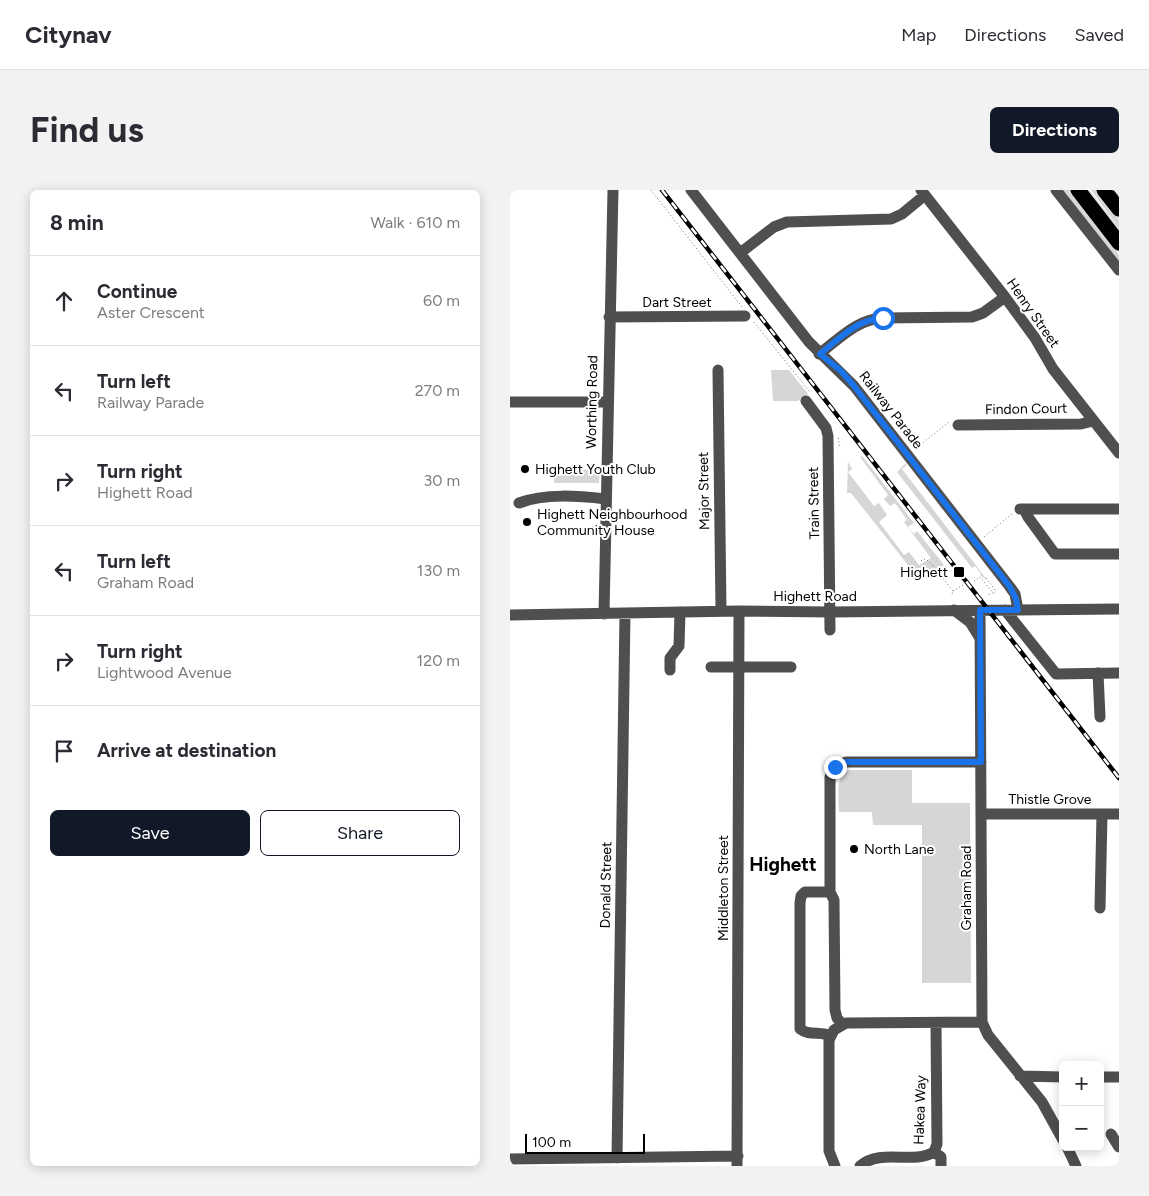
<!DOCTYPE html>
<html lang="en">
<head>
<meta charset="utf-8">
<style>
	body { margin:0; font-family:Figtree,sans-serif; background:#f2f2f3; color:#2b2b33 }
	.controls { position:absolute; right:15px; bottom:15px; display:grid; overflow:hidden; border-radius:8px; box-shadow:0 2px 12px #0003 }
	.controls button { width:45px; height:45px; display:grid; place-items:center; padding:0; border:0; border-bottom:1px solid #e1e1e2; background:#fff; color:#2b2b33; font:25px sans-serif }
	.scale { position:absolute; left:15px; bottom:12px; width:120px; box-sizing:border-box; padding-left:5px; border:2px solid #000; border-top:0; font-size:14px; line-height:18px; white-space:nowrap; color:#000; -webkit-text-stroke:4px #fff; paint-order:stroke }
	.stop { position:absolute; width:15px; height:15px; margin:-11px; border:4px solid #1a73e8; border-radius:50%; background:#fff }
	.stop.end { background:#1a73e8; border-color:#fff; box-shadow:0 1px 5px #0008 }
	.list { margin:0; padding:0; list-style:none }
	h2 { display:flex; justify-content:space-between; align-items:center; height:65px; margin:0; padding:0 20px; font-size:21px }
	h2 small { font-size:16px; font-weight:400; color:#7c7c81 }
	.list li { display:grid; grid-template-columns:32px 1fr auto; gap:15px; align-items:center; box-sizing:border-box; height:90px; padding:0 20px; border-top:1px solid #e1e1e2 }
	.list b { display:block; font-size:19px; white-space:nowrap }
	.list p { margin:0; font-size:16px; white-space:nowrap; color:#7c7c81 }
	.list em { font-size:16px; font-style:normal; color:#7c7c81 }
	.actions { display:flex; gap:10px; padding:15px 20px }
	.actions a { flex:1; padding:11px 0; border:1px solid #111827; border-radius:8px; text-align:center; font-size:18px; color:#111827 }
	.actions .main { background:#111827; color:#fff }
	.icon { flex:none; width:28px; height:28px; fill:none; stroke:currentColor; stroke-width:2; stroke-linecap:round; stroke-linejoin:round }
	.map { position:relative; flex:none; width:609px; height:976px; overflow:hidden; border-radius:8px }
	header { display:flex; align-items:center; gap:30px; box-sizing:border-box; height:70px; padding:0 25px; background:#fff; border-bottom:1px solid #e1e1e2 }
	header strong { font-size:24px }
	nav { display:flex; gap:28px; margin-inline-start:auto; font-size:18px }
	.intro { display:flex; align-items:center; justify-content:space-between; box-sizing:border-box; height:120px; padding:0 30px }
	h1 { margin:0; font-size:35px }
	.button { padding:12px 22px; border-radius:8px; background:#111827; color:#fff; font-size:18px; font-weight:700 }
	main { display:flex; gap:30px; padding:0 30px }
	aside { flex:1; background:#fff; border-radius:8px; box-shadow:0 2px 12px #0003 }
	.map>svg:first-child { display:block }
	.green { fill:#d6d6d6 }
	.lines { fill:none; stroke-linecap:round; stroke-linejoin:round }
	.highway-casing { stroke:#dbdbdb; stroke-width:18 }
	.path { stroke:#717171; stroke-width:1; stroke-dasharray:1 2.5; stroke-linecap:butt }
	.minor { stroke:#4f4f4f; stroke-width:11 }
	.highway { stroke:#000; stroke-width:15 }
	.rail-casing { stroke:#000; stroke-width:4.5 }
	.rail { stroke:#fff; stroke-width:2.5; stroke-dasharray:8; stroke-linecap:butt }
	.route { stroke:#1a73e8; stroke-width:6 }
	.poi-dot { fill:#000; stroke:#fff; stroke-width:2 }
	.labels { text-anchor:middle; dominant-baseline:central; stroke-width:4; stroke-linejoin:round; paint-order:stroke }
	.street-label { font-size:14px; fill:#000; stroke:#fff }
	.poi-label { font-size:14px; fill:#000; stroke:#fff; text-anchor:start }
	.district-label { font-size:19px; font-weight:bold; fill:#000; stroke:#fff }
</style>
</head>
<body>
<header>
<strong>Citynav</strong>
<nav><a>Map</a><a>Directions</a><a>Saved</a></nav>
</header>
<div class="intro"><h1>Find us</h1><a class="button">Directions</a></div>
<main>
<aside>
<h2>8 min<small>Walk · 610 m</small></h2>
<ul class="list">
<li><svg class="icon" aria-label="ahead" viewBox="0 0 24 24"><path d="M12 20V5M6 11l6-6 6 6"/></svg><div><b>Continue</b><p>Aster Crescent</p></div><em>60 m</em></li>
<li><svg class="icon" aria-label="left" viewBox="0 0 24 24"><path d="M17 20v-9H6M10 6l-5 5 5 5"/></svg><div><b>Turn left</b><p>Railway Parade</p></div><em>270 m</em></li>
<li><svg class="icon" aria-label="right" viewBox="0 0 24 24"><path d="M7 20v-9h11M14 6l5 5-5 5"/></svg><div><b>Turn right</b><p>Highett Road</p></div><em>30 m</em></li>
<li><svg class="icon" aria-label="left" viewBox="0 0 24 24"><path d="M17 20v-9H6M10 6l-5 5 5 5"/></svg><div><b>Turn left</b><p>Graham Road</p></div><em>130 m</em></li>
<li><svg class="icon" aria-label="right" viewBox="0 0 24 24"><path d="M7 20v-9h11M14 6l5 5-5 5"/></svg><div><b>Turn right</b><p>Lightwood Avenue</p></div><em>120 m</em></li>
<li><svg class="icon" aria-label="arrive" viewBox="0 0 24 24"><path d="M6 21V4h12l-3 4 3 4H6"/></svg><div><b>Arrive at destination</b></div></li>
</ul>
<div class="actions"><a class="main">Save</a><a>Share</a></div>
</aside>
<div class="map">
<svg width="609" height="976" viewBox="0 0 609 976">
	<rect width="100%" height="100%" fill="#fff"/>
	<path class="green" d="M551 0H559L609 65V75Z
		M581 0H586L609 30V38Z
		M261 180H279L298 204 288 211H263Z
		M352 266 404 333 398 337 404 344 407 341 434 375 427 380 413 381 409 389 341 303H337L338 272 342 279 338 282 364 316 369 313 377 325 369 332 394 365 399 362 409 375 421 368 394 332 397 330 385 313 380 316 374 309 378 305 350 267Z
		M396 273 397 275 392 279 478 391 470 385 471 384 465 376 462 378 387 282Z
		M45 279 90 280 89 293H44Z
		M340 580H402V613H460L461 793H412V635H363L362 622H329C329 609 324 584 340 580Z"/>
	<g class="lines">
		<defs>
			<path id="highway" d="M568 0 609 53
				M594 0 609 19"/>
		</defs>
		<use href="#highway" class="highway-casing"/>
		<path class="path" d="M141 0 232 117
			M244 132 299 201
			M328 248 330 257
			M405 259 439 232
			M474 347 502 324
			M411 371 415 369C421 371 437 394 443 401L442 404
			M476 388 486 401 484 403
			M464 391 470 387 483 403 477 405
			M443 401 455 394"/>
		<path class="minor" d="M181 0 299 152 344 196 500 397 505 404 508 420
			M411 0 495 107 525 148 543 179 609 263
			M546 0 609 80
			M230 63 264 37 277 32 381 29 392 24 415 5
			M99 127 235 126
			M309 164C329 149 347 129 373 128L462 127 473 123 495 107
			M208 180 211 421
			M296 211 316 238 318 246 320 440
			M0 212H97
			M448 235 571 234 583 231
			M9 313C35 303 69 306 96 309
			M510 319H609
			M514 319 518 327 545 364H609
			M444 420 460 432 470 448
			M495 420 546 484 609 483
			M470 421 472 832 478 845 532 912 553 950
			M94 424 103 0
			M0 425 229 421 321 422 609 419
			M201 477H281
			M160 480V468L169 456 170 422
			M588 483 590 527
			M471 624H609
			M320 702H295L291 706 290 713V839C299 846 311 841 321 846
			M590 718 592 624
			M332 834 327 828 325 820 324 710 320 702V587L325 577 336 572H471
			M510 886 553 887
			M590 887H609
			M601 944 609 957
			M557 957 566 976
			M424 962 431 967V976
			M107 968 115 423
			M0 969 228 966
			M227 976 229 421
			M325 976 319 961V850L324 840 336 833 472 832
			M350 976C372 958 402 975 424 962L427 954 426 833"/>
		<use href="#highway" class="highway"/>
		<defs>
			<path id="rail" d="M152 0 609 588"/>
		</defs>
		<use href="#rail" class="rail-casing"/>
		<use href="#rail" class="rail"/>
	</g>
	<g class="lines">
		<path class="route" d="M325 577 336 572H471L470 420H508L506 409 500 397 344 196 331 181 310 164C329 149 347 129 373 128"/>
	</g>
	<g class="poi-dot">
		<circle cx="15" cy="279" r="5"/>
		<circle cx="17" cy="332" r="5"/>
		<rect x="443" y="376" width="12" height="12" rx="2.5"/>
		<circle cx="344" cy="659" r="5"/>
	</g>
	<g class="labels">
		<g class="street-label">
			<text x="167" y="112">Dart Street</text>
			<text transform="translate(523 123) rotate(55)">Henry Street</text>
			<text transform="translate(82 212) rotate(-89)">Worthing Road</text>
			<text transform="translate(516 219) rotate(-1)">Findon Court</text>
			<text transform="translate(381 220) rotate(52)">Railway Parade</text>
			<text transform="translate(194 301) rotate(-91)">Major Street</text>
			<text transform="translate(304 313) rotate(-91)">Train Street</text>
			<text x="305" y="406">Highett Road</text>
			<text x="540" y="609">Thistle Grove</text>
			<text transform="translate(96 695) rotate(-89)">Donald Street</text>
			<text transform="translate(213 698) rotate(-90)">Middleton Street</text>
			<text transform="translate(456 698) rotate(-90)">Graham Road</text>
			<text transform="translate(410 920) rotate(-88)">Hakea Way</text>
		</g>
		<g class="poi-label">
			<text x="25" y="279">Highett Youth Club</text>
			<text x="27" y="324">Highett Neighbourhood<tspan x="27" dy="16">Community House</tspan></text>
			<text x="438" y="382" text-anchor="end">Highett</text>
			<text x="354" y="659">North Lane</text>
		</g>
		<g class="district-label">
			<text x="273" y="674">Highett</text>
		</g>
	</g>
</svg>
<div class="controls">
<button>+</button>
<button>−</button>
</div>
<div class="scale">100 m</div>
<div class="stop" style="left:373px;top:128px"></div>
<div class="stop end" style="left:325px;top:577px"></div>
</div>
</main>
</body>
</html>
